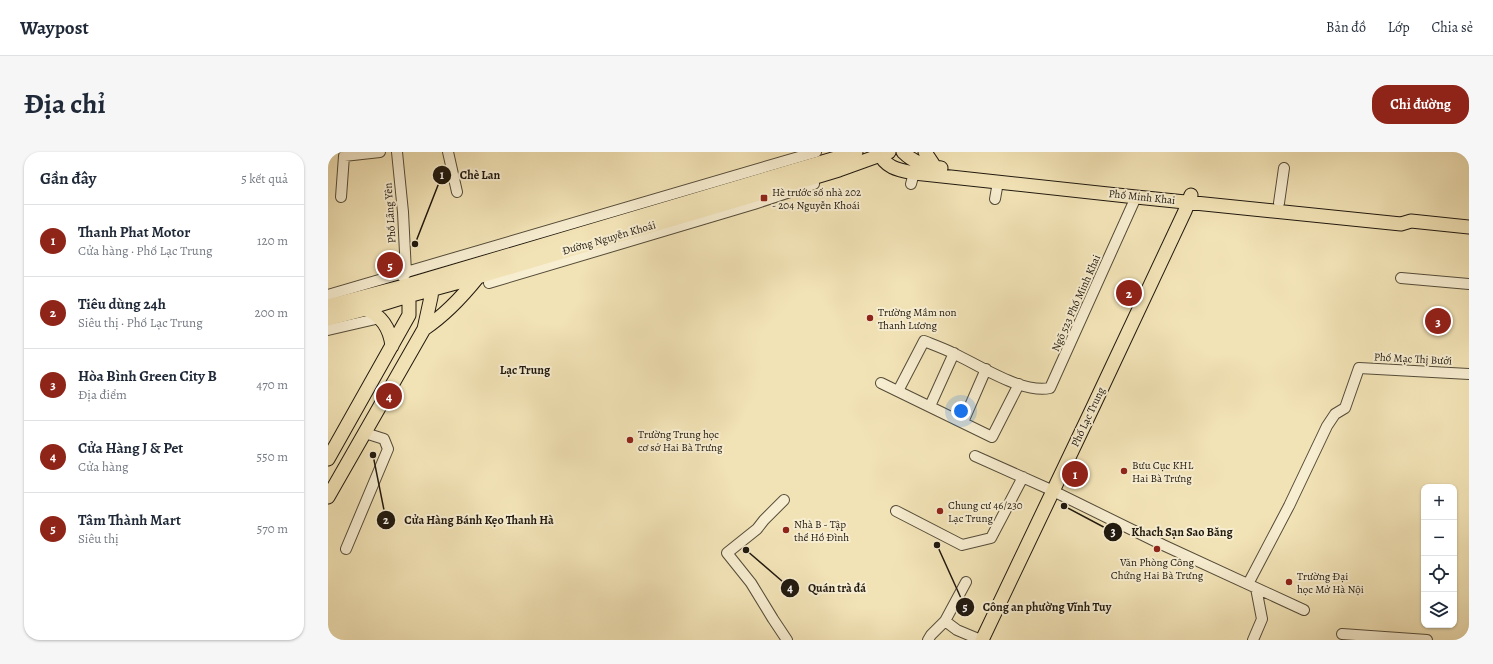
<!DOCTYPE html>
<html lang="vi">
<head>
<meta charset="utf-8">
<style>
	body { margin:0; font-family:Alegreya,serif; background:#f6f6f7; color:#1f2937 }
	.controls { position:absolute; right:12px; bottom:12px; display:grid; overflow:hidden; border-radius:8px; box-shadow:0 1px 3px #0004 }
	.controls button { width:36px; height:36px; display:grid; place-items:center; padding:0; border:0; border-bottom:1px solid #e0e1e3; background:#fff; color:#1f2937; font:20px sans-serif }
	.you { position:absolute; left:633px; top:259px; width:14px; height:14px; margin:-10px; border:3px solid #fff; border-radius:50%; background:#1a73e8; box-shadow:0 0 0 6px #1a73e833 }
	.badge { display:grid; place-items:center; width:26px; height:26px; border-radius:50%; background:#8f2418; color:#fff; font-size:13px; font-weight:700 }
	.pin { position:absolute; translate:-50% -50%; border:2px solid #fff; box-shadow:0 1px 4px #0006 }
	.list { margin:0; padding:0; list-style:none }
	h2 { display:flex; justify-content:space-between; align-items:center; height:52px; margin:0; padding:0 16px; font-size:17px }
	h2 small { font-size:13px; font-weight:400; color:#747a83 }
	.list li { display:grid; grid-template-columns:26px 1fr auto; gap:12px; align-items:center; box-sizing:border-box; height:72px; padding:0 16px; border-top:1px solid #e0e1e3 }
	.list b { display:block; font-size:15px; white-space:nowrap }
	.list p { margin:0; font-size:13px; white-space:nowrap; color:#747a83 }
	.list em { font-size:13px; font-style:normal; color:#747a83 }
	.icon { flex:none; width:22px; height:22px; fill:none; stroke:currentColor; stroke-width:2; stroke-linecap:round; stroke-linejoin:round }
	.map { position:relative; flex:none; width:1141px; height:488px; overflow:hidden; border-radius:16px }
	header { display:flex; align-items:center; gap:24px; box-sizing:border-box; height:56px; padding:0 20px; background:#fff; border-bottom:1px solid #e0e1e3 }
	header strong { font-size:19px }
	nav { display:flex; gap:22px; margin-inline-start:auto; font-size:14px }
	.intro { display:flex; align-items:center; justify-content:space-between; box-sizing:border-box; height:96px; padding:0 24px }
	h1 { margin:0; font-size:28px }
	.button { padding:10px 18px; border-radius:16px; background:#8f2418; color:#fff; font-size:14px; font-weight:700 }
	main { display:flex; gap:24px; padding:0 24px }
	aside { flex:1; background:#fff; border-radius:16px; box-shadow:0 1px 3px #0004 }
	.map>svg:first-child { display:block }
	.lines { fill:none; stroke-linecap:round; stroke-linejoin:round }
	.minor-casing { stroke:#544c39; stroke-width:12 }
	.major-casing { stroke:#20190f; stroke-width:15 }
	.minor { stroke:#f7edd0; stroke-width:10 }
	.major { stroke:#f2e3b6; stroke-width:13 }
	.poi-dot { fill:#8f2418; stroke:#f7edd0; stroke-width:1.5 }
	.labels { text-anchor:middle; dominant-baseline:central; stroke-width:4; stroke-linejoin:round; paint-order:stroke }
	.poi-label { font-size:11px; fill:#20190f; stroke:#f7edd0; text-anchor:start }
	.street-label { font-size:11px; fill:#20190f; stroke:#f7edd0 }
	.neighbourhood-label { font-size:12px; font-weight:bold; fill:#20190f; stroke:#f7edd0 }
	.leader { fill:none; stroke:#20190f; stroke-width:1.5 }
	.callout-dot { fill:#20190f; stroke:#f7edd0; stroke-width:1.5 }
	.mark-label { font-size:12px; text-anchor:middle; font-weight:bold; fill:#fff }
	.callout-label { font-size:12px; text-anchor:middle; font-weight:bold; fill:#20190f; stroke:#f7edd0; stroke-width:4; stroke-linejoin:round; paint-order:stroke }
</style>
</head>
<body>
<header>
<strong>Waypost</strong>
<nav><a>Bản đồ</a><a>Lớp</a><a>Chia sẻ</a></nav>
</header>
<div class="intro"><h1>Địa chỉ</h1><a class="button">Chỉ đường</a></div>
<main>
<aside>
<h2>Gần đây<small>5 kết quả</small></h2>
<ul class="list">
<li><span class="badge">1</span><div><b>Thanh Phat Motor</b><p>Cửa hàng · Phố Lạc Trung</p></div><em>120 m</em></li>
<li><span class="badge">2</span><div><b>Tiêu dùng 24h</b><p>Siêu thị · Phố Lạc Trung</p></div><em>200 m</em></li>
<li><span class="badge">3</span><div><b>Hòa Bình Green City B</b><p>Địa điểm</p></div><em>470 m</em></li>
<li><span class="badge">4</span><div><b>Cửa Hàng J &amp; Pet</b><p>Cửa hàng</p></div><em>550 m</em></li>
<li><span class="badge">5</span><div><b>Tâm Thành Mart</b><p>Siêu thị</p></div><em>570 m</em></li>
</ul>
</aside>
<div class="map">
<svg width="1141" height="488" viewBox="0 0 1141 488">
	<rect width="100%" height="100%" fill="#f2e3b6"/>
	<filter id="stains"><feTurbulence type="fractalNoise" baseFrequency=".005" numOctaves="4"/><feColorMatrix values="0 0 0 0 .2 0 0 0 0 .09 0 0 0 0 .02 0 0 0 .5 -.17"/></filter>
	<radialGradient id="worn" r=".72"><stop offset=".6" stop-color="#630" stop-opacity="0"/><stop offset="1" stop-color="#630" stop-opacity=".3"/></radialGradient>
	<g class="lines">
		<defs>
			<path id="minor" d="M69 0 75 60 78 121 75 125
				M120 0 129 40
				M583 32 586 21
				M13 45 16 4 52 0
				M667 47 670 30
				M951 51 956 16
				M1073 126 1141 132
				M161 131 426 52 486 32
				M0 143 488 0
				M0 178 52 166
				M553 231 664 285 691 232
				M570 239 596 189C606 193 617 197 627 202 652 214 695 242 722 236L808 45
				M602 254 626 201
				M635 270 658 217
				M647 304 721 337 835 393 976 458
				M456 348 436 368 429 377 399 401 423 431 445 467 459 488
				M568 359 634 393 663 386 695 325
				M18 397 60 297 56 287 37 281
				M920 432 961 354 999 274 1007 262 1017 256 1031 216 1141 222
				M617 469 629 478 653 488
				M1014 482 1099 488
				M600 488 603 483 617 469 638 430
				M925 488 934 467 928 436"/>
			<path id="major" d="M551 0C557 16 571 18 586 21L808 45 1073 72 1083 69 1141 75
				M575 0C586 11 598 14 613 16
				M597 0 607 15
				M0 154 76 134 528 0
				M38 157C54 164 62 177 64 194
				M0 167 38 157 80 144 150 125 431 42 511 18 561 0
				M96 177C117 163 134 145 150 125
				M0 307 81 163V150L77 137
				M0 345 96 177 103 145 104 138 102 131
				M654 488 765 255 857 59 863 43"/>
		</defs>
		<use href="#minor" class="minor-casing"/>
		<use href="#major" class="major-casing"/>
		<use href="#minor" class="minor"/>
		<use href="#major" class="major"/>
	</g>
	<g class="poi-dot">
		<rect x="432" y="42" width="8" height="8" rx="2"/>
		<circle cx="542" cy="166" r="4"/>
		<circle cx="302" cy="288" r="4"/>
		<circle cx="796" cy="319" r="4"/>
		<circle cx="612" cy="359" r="4"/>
		<circle cx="458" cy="378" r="4"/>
		<circle cx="829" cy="397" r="4"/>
		<circle cx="961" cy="430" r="4"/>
	</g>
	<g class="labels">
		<g class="poi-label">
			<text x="444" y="40">Hè trước số nhà 202<tspan x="444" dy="13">- 204 Nguyễn Khoái</tspan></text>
			<text x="550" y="160">Trường Mầm non<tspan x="550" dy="13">Thanh Lương</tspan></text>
			<text x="310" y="282">Trường Trung học<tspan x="310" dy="13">cơ sở Hai Bà Trưng</tspan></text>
			<text x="804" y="313">Bưu Cục KHL<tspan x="804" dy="13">Hai Bà Trưng</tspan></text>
			<text x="620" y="353">Chung cư 46/230<tspan x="620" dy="13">Lạc Trung</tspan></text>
			<text x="466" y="372">Nhà B - Tập<tspan x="466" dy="13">thể Hồ Đình</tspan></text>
			<text x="829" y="410" text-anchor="middle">Văn Phòng Công<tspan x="829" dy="13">Chứng Hai Bà Trưng</tspan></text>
			<text x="969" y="424">Trường Đại<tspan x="969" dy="13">học Mở Hà Nội</tspan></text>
		</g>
		<g class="street-label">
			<text transform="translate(814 45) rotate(6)">Phố Minh Khai</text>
			<text transform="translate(62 61) rotate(-94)">Phố Lãng Yên</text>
			<text transform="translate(281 86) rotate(-16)">Đường Nguyễn Khoái</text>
			<text transform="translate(748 151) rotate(-66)">Ngõ 523 Phố Minh Khai</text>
			<text transform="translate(1085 207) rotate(3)">Phố Mạc Thị Bưởi</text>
			<text transform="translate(760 265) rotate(-65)">Phố Lạc Trung</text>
		</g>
		<g class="neighbourhood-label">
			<text x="197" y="218">Lạc Trung</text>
		</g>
	</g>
	<path class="leader" d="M87 92L114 23M45 303L58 368M736 354L785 380M418 398L462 436M609 393L637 455"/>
	<g class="callout-dot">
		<circle cx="87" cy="92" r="4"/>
		<circle cx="45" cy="303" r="4"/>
		<circle cx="736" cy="354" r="4"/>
		<circle cx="418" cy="398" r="4"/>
		<circle cx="609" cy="393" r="4"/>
		<circle cx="114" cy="23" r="10"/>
		<circle cx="58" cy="368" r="10"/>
		<circle cx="785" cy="380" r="10"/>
		<circle cx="462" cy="436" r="10"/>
		<circle cx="637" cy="455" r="10"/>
	</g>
	<g class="mark-label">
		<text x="114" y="27">1</text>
		<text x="58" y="372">2</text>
		<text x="785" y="384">3</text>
		<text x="462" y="440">4</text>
		<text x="637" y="459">5</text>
	</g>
	<g class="callout-label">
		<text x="152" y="27">Chè Lan</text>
		<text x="151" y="372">Cửa Hàng Bánh Kẹo Thanh Hà</text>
		<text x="854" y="384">Khach Sạn Sao Băng</text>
		<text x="509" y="440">Quán trà đá</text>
		<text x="719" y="459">Công an phường Vĩnh Tuy</text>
	</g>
	<rect width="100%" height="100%" filter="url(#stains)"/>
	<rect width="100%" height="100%" fill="url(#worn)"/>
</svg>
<div class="controls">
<button>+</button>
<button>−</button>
<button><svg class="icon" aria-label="locate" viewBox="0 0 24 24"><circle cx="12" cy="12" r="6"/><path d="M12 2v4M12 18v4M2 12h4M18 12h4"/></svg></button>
<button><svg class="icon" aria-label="layers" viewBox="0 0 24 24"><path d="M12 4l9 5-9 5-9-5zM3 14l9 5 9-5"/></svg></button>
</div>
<div class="you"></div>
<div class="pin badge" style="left:747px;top:322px">1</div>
<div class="pin badge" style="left:801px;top:141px">2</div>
<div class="pin badge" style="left:1110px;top:169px">3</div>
<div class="pin badge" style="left:61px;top:244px">4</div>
<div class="pin badge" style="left:62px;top:113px">5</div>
</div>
</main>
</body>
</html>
